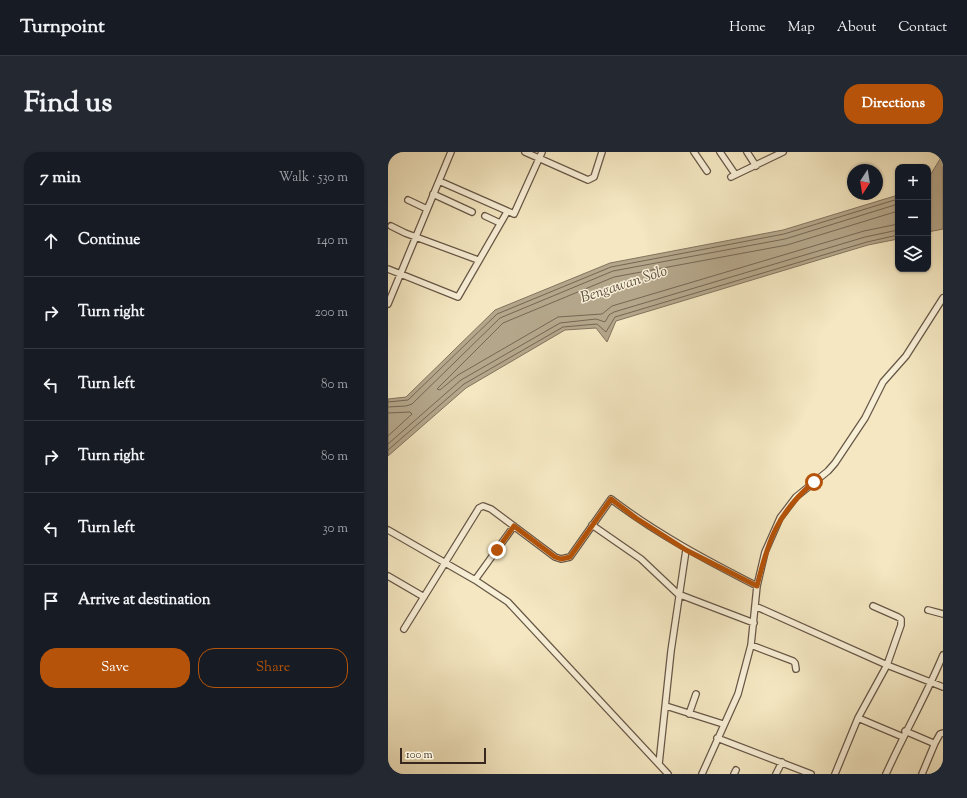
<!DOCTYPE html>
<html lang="en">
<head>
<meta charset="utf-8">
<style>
	body { margin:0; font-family:"Sorts Mill Goudy",serif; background:#242831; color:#f1f3f6 }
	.controls { position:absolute; right:12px; top:12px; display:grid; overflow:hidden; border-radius:8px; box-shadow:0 1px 3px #0004 }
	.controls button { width:36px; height:36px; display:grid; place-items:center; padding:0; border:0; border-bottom:1px solid #363941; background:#171b24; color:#f1f3f6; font:20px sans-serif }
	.compass { position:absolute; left:459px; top:12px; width:36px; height:36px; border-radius:50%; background:#171b24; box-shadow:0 1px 3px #0004; rotate:192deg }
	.scale { position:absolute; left:12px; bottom:10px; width:86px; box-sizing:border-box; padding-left:4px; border:2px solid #38271e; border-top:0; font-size:11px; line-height:14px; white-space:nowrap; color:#38271e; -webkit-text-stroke:3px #f8efd7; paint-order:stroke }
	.stop { position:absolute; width:12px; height:12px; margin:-9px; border:3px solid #b45309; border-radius:50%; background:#fff }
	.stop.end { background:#b45309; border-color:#fff; box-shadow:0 1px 4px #0008 }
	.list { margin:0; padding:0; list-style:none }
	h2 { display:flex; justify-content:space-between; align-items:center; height:52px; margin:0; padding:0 16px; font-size:17px }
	h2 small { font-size:13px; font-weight:400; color:#9ea1a6 }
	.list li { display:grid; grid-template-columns:26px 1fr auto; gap:12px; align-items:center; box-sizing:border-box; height:72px; padding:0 16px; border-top:1px solid #363941 }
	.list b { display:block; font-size:15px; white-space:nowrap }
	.list em { font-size:13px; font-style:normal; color:#9ea1a6 }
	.actions { display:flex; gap:8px; padding:12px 16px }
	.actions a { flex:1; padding:9px 0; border:1px solid #b45309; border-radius:16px; text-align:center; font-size:14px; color:#b45309 }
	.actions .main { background:#b45309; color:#fff }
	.icon { flex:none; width:22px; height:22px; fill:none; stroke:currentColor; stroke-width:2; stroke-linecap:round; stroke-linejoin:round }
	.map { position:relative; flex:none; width:555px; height:622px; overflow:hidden; border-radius:16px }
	header { display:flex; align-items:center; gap:24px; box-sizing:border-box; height:56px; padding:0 20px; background:#171b24; border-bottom:1px solid #363941 }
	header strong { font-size:19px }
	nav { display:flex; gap:22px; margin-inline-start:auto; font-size:14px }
	.intro { display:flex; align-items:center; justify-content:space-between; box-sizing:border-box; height:96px; padding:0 24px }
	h1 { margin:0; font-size:28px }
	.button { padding:10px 18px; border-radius:16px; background:#b45309; color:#fff; font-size:14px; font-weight:700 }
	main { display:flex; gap:24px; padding:0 24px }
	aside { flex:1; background:#171b24; border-radius:16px; box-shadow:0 1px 3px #0004 }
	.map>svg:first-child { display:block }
	.water { fill:#b4a68a; stroke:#82735f }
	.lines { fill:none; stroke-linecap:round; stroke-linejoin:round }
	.shore { stroke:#766654; stroke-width:1 }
	.street-casing { stroke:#675747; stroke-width:8 }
	.street { stroke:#f8efd7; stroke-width:5.5 }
	.route { stroke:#b45309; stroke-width:5 }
	.labels { text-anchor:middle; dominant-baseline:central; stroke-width:3; stroke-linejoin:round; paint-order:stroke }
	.water-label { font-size:15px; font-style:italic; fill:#5d4d3e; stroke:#f8efd7 }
</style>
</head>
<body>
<header>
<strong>Turnpoint</strong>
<nav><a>Home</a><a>Map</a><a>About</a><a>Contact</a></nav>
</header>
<div class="intro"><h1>Find us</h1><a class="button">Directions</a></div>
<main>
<aside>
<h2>7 min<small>Walk · 530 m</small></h2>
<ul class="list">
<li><svg class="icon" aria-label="ahead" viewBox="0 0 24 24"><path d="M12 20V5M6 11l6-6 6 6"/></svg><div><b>Continue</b></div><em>140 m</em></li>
<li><svg class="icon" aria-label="right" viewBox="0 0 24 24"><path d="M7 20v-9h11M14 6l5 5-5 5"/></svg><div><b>Turn right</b></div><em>200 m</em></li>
<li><svg class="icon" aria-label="left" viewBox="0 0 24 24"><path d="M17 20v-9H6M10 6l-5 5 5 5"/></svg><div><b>Turn left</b></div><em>80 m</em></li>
<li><svg class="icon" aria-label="right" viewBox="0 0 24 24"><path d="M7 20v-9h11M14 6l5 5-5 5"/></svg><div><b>Turn right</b></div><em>80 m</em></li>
<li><svg class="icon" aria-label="left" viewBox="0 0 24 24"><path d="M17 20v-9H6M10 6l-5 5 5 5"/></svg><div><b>Turn left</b></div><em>30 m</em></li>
<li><svg class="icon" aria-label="arrive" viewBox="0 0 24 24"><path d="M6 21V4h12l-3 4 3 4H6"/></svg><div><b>Arrive at destination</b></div></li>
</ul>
<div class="actions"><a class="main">Save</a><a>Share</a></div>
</aside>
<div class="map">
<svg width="555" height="622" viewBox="0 0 555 622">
	<rect width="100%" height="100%" fill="#f4e7c1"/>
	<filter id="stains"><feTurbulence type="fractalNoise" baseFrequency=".005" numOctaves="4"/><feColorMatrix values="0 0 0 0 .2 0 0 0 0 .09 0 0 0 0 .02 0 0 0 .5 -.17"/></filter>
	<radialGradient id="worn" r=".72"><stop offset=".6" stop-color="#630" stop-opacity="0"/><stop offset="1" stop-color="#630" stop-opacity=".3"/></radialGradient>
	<path class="water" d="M555 2V77L540 80V27Z
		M510 43V87L480 93 228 169 219 190 208 176 177 178 78 236 0 304V247L18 245 107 158 222 111 395 78Z"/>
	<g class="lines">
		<path class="shore" d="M510 59 399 93 226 125 115 171 49 237 52 238 70 223 170 165 214 162 224 154 476 79 510 72
			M0 250 20 248 109 162 223 115 396 82 510 47
			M0 255 18 254 24 252 112 166 225 119 397 87 510 52
			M0 261 22 260 24 262 0 284
			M0 292 73 228 172 171 208 167 217 170 221 163 226 160 477 85 510 78
			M0 298 76 232 175 175 209 172 218 180 227 165 479 90 510 83"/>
		<defs>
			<path id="street" d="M137 0 200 28 206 25 214 0
				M306 0 319 19
				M332 0 347 22
				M359 0 368 14
				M343 25 395 0
				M51 29 126 62 154 0
				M45 42 84 60
				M20 48 39 57
				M97 64 112 71
				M3 74 17 81 90 108
				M0 117 70 145 119 60
				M0 152 63 0
				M204 373 253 407 290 442 366 471
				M0 378 87 428 120 450 280 622
				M0 424 36 445
				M87 428 126 374
				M367 454 499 513 555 535
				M540 458 555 462
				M16 477 91 356 95 354 103 357 167 405 173 407 182 405 223 347C269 382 318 408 369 434
				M363 493 405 509 407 511 408 517
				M278 554 335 572
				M301 562 308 542
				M470 566 515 585
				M517 579 545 591H547L552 582 555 581
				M329 586 423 622
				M271 612 283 499 298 398
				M314 622 350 542 363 493 369 434 377 400 392 366 408 345 440 319 447 311 477 266 495 230 518 204 555 146
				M346 622 348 618
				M388 622 394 610
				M447 622 470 566 499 513 513 473V467L510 465 485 454
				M498 622C516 582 538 544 555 503
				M534 622 547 591"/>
		</defs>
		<use href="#street" class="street-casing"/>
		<use href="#street" class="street"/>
	</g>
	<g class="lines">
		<path class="route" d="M109 398 126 374 167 405 173 407 182 405 223 347 248 366 298 398 369 434C380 389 389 361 426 330"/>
	</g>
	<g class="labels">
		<g class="water-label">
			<text transform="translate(236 133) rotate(-18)">Bengawan Solo</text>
		</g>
	</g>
	<rect width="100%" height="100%" filter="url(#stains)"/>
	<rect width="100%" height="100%" fill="url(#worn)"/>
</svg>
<div class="controls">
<button>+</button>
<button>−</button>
<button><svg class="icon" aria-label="layers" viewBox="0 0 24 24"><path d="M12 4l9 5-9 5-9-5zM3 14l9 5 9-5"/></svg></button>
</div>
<svg class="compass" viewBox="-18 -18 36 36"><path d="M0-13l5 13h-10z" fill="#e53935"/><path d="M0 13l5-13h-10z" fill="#9ea1a6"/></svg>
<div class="scale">100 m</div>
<div class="stop" style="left:426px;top:330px"></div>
<div class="stop end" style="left:109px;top:398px"></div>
</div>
</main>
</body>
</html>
